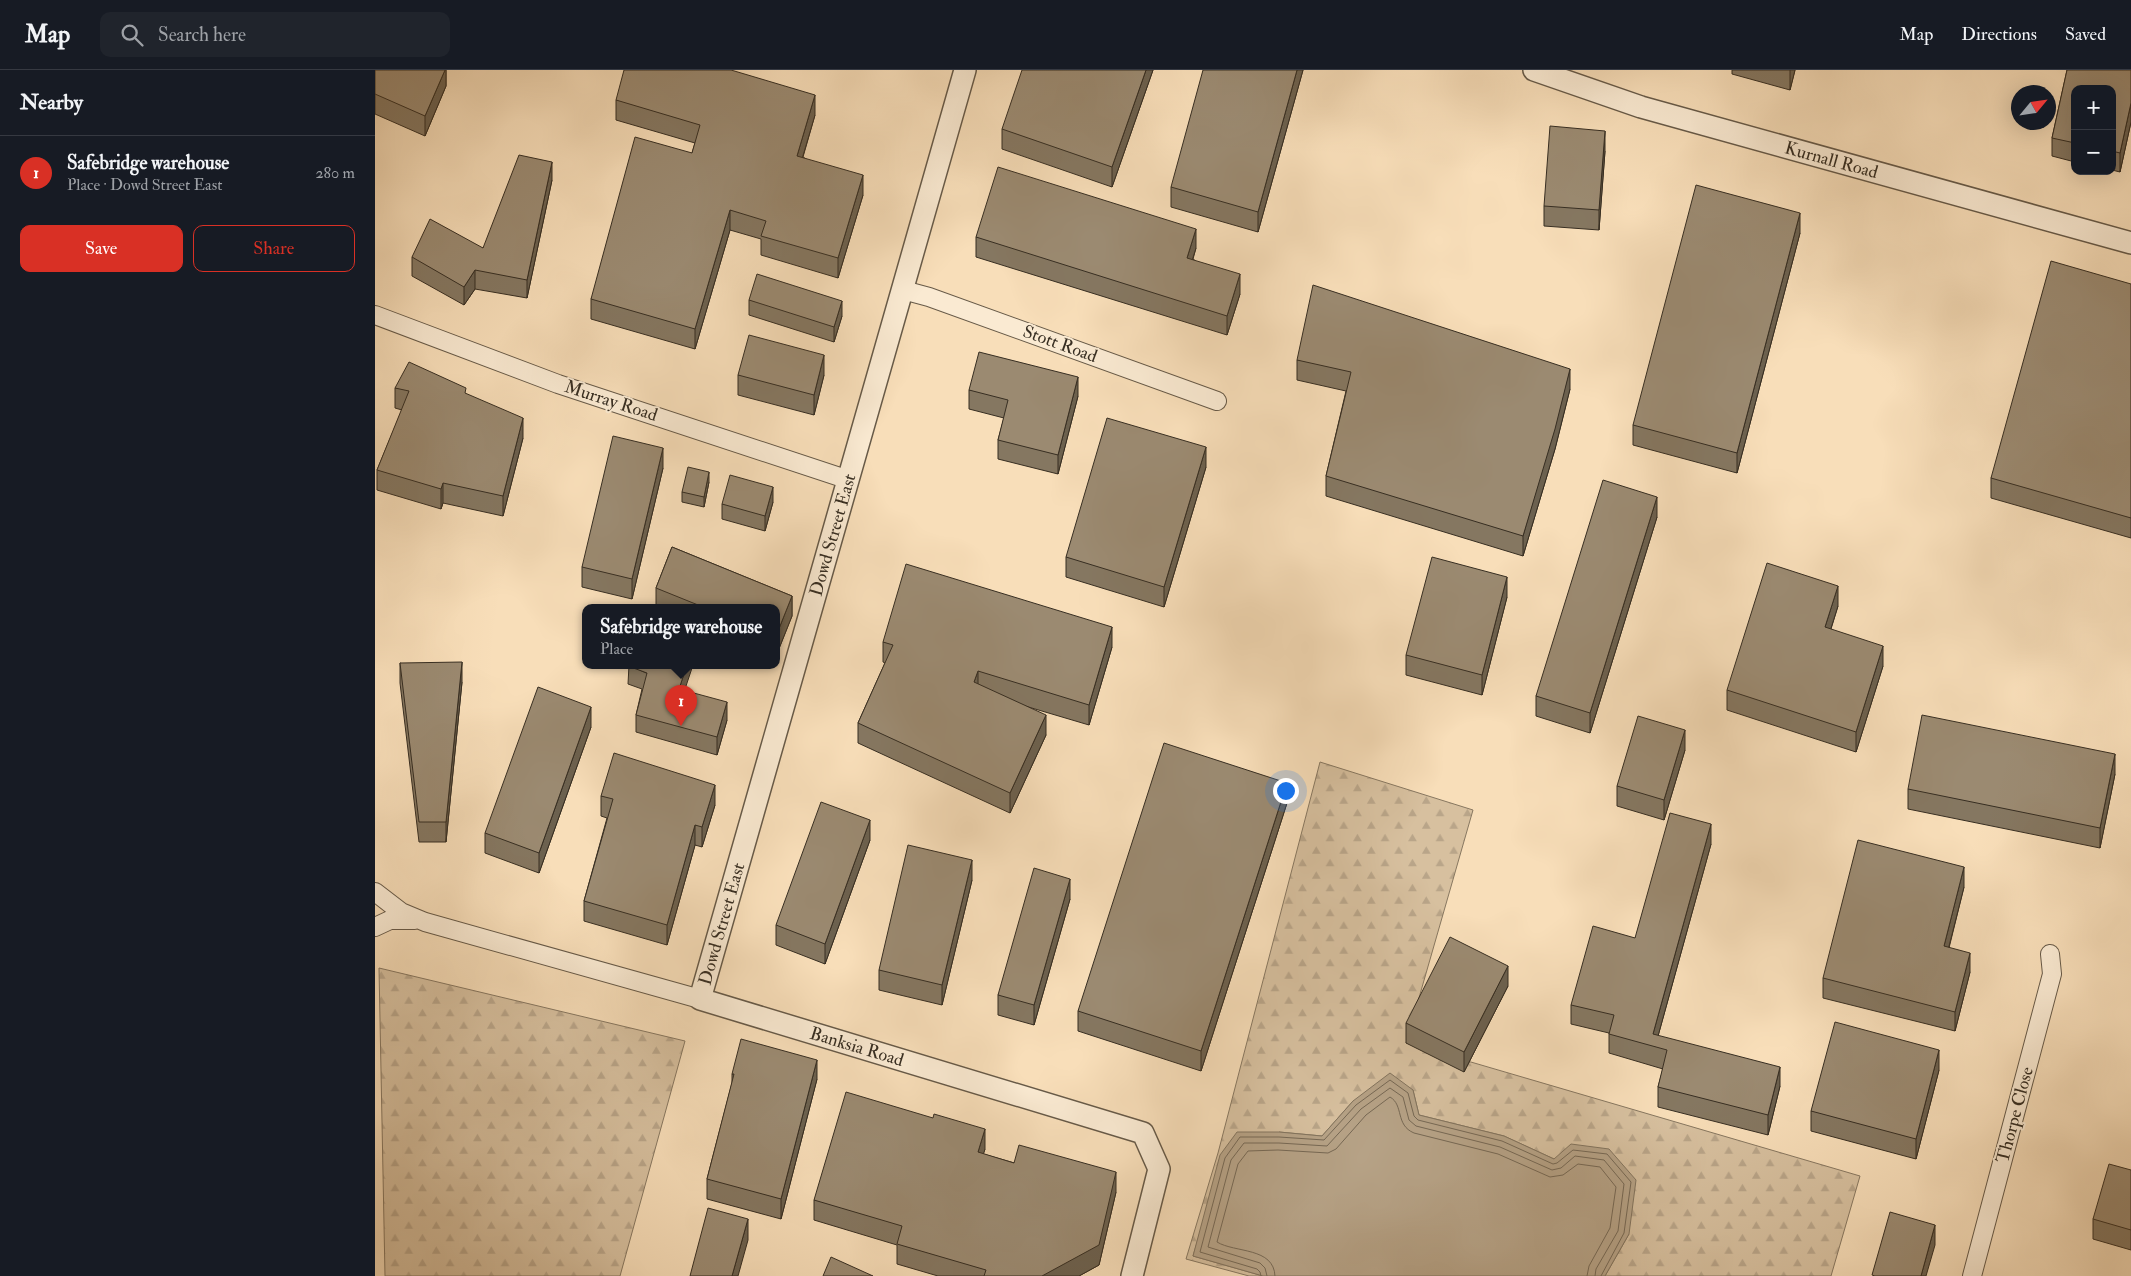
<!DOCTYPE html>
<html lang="en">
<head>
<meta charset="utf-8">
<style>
	body { margin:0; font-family:"IM FELL Double Pica",serif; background:#20242c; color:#f1f3f6 }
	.controls { position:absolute; right:15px; top:15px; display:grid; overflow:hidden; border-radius:10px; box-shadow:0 5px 20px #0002 }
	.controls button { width:45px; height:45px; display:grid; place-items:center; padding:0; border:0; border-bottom:1px solid #363941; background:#171b24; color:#f1f3f6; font:25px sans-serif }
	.compass { position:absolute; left:1636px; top:15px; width:45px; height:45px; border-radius:50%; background:#171b24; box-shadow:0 5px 20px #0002; rotate:61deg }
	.you { position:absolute; left:910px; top:720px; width:18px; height:18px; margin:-12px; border:4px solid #fff; border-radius:50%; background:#1a73e8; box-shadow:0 0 0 8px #1a73e833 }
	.badge { display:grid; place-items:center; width:32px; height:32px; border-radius:50%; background:#d93025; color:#fff; font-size:16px; font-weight:700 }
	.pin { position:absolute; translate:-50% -41px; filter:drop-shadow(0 1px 2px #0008) }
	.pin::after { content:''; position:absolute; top:26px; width:18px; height:15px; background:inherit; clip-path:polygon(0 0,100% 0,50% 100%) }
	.popup { position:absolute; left:207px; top:534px; width:198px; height:65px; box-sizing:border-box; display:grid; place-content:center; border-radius:10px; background:#171b24; filter:drop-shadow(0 1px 4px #0005); font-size:16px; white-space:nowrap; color:#9ea1a6 }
	.popup b { font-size:19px; color:#f1f3f6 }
	.popup::after { content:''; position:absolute; left:50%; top:100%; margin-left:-10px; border:10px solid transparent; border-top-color:#171b24 }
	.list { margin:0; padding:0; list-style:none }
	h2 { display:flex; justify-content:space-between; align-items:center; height:65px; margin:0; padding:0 20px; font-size:21px }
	h2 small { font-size:16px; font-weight:400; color:#9ea1a6 }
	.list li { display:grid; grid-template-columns:32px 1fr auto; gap:15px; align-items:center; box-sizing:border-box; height:75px; padding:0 20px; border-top:1px solid #363941 }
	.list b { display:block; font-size:19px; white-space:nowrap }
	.list p { margin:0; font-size:16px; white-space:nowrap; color:#9ea1a6 }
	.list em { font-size:16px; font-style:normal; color:#9ea1a6 }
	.actions { display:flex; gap:10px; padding:15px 20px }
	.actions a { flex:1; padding:11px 0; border:1px solid #d93025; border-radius:10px; text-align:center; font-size:18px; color:#d93025 }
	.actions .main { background:#d93025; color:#fff }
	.icon { flex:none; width:28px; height:28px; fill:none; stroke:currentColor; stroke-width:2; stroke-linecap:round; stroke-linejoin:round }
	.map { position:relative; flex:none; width:1756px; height:1206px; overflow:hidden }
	header { display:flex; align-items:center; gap:30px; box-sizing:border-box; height:70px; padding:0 25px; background:#171b24; border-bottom:1px solid #363941 }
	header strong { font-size:24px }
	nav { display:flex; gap:28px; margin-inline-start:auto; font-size:18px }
	.search { width:350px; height:45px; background:#20242c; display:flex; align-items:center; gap:12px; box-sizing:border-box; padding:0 18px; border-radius:10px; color:#9ea1a6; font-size:19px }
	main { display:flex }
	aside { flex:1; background:#171b24 }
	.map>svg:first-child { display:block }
	.forest { fill:url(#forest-firs); stroke:#877760 }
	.water { fill:#b6a286; stroke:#83745e }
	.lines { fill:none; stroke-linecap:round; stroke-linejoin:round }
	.shore { stroke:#766854; stroke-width:1 }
	.minor-casing { stroke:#675a48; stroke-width:20 }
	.tertiary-casing { stroke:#675a48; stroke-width:24 }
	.minor { stroke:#faead2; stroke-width:18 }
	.tertiary { stroke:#faead2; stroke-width:21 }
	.wall { fill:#857761; stroke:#372e22 }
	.shaded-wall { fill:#6c614f; stroke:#372e22 }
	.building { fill:#9b8a71; stroke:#372e22 }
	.labels { text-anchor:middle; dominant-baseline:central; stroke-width:4; stroke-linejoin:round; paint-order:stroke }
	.street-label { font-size:18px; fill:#372e22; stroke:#faead2 }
</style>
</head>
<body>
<header>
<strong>Map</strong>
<div class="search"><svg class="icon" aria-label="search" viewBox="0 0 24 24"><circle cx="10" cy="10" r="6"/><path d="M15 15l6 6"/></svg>Search here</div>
<nav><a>Map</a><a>Directions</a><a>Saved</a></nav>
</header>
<main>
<aside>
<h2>Nearby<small></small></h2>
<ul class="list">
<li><span class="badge">1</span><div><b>Safebridge warehouse</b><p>Place · Dowd Street East</p></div><em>280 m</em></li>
</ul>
<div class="actions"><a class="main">Save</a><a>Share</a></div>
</aside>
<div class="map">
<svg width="1756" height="1206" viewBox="0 0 1756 1206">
	<defs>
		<pattern id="forest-firs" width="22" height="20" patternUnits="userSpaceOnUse" patternTransform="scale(1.25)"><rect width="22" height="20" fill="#d7c09f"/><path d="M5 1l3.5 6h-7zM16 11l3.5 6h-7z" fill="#b9a589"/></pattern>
	</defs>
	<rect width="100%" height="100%" fill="#f8deb9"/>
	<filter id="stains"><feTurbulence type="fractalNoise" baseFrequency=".004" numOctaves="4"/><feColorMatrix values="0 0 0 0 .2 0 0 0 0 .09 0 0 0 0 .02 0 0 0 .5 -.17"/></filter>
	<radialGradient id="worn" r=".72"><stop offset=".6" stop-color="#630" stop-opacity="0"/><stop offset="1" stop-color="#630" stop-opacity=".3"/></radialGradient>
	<path class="forest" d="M945 692 1098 740 1031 973 1485 1106 1456 1206H1230L1254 1164 1179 1089 1129 1066 1044 1045 1038 1020 978 1031 947 1066 904 1062 829 1149 818 1186 888 1206H874L811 1189 843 1083Z
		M4 898 310 971 245 1206H10Z"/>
	<path class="water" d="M1015 1003 1038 1020 1044 1045 1129 1066 1179 1089 1196 1074 1234 1079 1261 1110 1254 1164 1230 1206H888L818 1186 845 1085 862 1062H904L947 1066 978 1031Z"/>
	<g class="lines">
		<path class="shore" d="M886 1206 885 1202 882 1199 825 1182 850 1088 865 1067H904L949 1070 981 1035 1015 1010 1033 1023 1039 1046 1043 1050 1127 1071 1178 1094 1182 1093 1198 1080 1232 1084 1256 1112 1249 1163 1226 1206
			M892 1206 890 1198 885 1193 833 1177 856 1090 869 1073H904L952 1076 986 1039 1015 1018 1028 1027 1034 1050 1041 1056 1125 1077 1177 1100 1186 1098 1200 1086 1229 1090 1249 1114 1243 1161 1221 1199 1220 1206
			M900 1206C899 1177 860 1183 842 1172L863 1094 873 1081 903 1080 953 1083 961 1079 991 1045 1015 1027C1029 1035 1020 1055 1039 1063L1123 1084 1175 1107 1188 1105 1203 1094 1225 1097 1241 1117 1235 1158 1214 1196 1212 1206"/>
		<defs>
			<path id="minor" d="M528 220 554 227 842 331
				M0 245 183 314 474 410
				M0 822 26 842 50 852 325 929
				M0 857 15 850H40
				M1597 1206 1677 904 1675 884"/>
			<g id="tertiary">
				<path id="s1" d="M590 0 325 929 768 1063 784 1099 757 1206"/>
				<path id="s2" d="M1159 0 1266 37 1756 173"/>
			</g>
		</defs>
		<use href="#minor" class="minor-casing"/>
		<use href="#tertiary" class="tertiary-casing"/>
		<use href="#minor" class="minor"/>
		<use href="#tertiary" class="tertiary"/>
	</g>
	<path class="wall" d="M0 0H71V16L50 66 0 44Z
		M778 0 737 117 627 79V59Z
		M928 0 883 162 796 137V117Z
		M1357 0H1420L1415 20 1357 4Z
		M1692 0H1756V52L1745 102 1737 100V19H1700V92L1677 86V68Z
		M241 30 440 45 428 87 488 125 463 208 386 185V169L355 160 320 279 216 249V229L317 83 320 73 241 50Z
		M1230 81 1224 160 1169 156V136Z
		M177 110 152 228 100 219 89 235 37 206V187L108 178Z
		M1425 163 1362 403 1258 375V355Z
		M601 167 821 178 818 189 865 224 852 265 601 187Z
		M1756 214V468L1616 428V408Z
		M374 230 467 246 459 272 374 245Z
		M922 290 1195 319 1180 379 1148 486 951 426V406L971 321 922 310Z
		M363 305H449L439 345 363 325Z
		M20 318 91 324 148 368 128 446 68 433 66 439 2 420V400L27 340 20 338Z
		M594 320 703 326 683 404 623 389V370L629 348 594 339Z
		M831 397 789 537 691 507V487Z
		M288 398 257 529 207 517V497Z
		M334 412 329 437 307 432V422Z
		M398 432 390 461 347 449V434Z
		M1282 447 1215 663 1161 646V626Z
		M297 477 417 526V546L401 586V537H281V518Z
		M1132 527 1107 625 1031 605V585Z
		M1463 536 1456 559 1508 596 1481 682 1352 640V620Z
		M508 572 737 577 714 655 650 636 671 665 635 743 483 673V653L510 593 508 592Z
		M25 593 87 612 71 772H44L25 613Z
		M254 595 310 621 352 650 342 685 261 662V645L267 619 253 614Z
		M216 657 164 803 110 783V763Z
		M1310 680 1289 750 1242 736V716Z
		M1740 704 1725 778 1533 739V719Z
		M226 726 340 735 327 777 320 775 292 875 209 851V831L232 748 226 746Z
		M912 733 826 1001 703 961V941Z
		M495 770 450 894 401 875V855Z
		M1336 774 1283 966 1405 1016 1393 1065 1283 1037V1017L1288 999 1234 983V963L1196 954V935L1260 868Z
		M597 810 567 935 504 920V900Z
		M1589 817 1574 878 1595 902 1580 961 1448 928V908Z
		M695 829 659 955 623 945V925Z
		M1133 916 1089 1002 1031 973V953Z
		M1564 1000 1541 1089 1436 1061V1041Z
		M357 1004 442 1009 406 1149 332 1129V1109L357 1013Z
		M610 1079 608 1084 741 1122 724 1195 704 1206H563L522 1194V1175L439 1150V1130Z
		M1756 1100V1180L1718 1169V1149Z"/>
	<path class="shaded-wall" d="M70 0H71V16L50 66V46Z
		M771 0H778L737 117V97Z
		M922 0H928L883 162V142Z
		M1415 0H1420L1415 20Z
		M440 25V45L422 106V86Z
		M1756 33V52L1745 102V83Z
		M1230 61V81L1224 160V140Z
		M177 92V110L152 228V210Z
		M488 105V125L463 208V188Z
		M355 140V160L320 279V259Z
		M1425 143V163L1362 403V383Z
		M821 159V178L812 207V188Z
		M100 200V219L89 235V217Z
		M865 204V224L852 265V246Z
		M467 231V246L459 272V257Z
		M449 285V305L439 345V325Z
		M1195 299V319L1180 379 1148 486V466Z
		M703 307V326L683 404V385Z
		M148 348V368L128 446V426Z
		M831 377V397L789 537V517Z
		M288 378V398L257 529V509Z
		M334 402V412L329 437V427Z
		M68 413V433L66 439V419Z
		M398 417V432L390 461V446Z
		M1282 427V447L1215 663V643Z
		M1132 507V527L1107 625V605Z
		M1463 516V536L1450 577V557Z
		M417 526V546L401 586V566Z
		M737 557V577L714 655V635Z
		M1508 576V596L1481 682V662Z
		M87 592V612L71 772V752Z
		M312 595H318L304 637V619Z
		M603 601V621L599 612Z
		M352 632V650L342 685V667Z
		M216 637V657L164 803V783Z
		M671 645V665L635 743V723Z
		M1310 660V680L1289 750V730Z
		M1740 684V704L1725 778V758Z
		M912 713V733L826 1001V981Z
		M340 715V735L327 777V757Z
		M495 750V770L450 894V874Z
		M1336 754V774L1280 977 1278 964Z
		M320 755V775L292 875V855Z
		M597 790V810L567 935V915Z
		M1589 797V817L1569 896V876Z
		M695 809V829L659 955V935Z
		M1595 883V902L1580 961V942Z
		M1133 896V916L1089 1002V982Z
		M1564 980V1000L1541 1089V1069Z
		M442 990V1009L406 1149V1129Z
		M1405 997V1016L1393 1065V1045Z
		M610 1059V1079L603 1102V1082Z
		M741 1102V1122L724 1195 704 1206H667Z
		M373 1149V1170L363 1206H357Z
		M1560 1155V1175L1551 1206H1546Z"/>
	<path class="building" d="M0 0H70L50 46 0 24Z
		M249 0H356L440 25 422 86 488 105 463 188 386 166 391 151 355 140 320 259 216 229 260 67 317 83 325 55 241 30Z
		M647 0H771L737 97 627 59Z
		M828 0H922L883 142 796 117Z
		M1692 0H1756V33L1745 83 1737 81V19H1700V73L1677 68Z
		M1175 56 1230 61 1224 140 1169 136Z
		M144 85 177 92 152 210 100 200 89 217 37 187 55 149 108 178Z
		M623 97 821 159 812 188 865 204 852 246 601 167Z
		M1321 115 1425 143 1362 383 1258 355Z
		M1676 191 1756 214V448L1616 408Z
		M382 204 467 231 459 257 374 230Z
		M938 215 1195 299 1180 359 1148 466 951 406 976 302 922 290Z
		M374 265 449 285 439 325 363 305Z
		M604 282 703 307 683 385 623 370 633 330 594 320Z
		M34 292 91 318 90 323 148 348 128 426 68 413 66 419 2 400 34 321 20 318Z
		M732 348 831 377 789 517 691 487Z
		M238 366 288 378 257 509 207 497Z
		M313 397 334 402 329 427 307 422Z
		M355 405 398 417 390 446 347 434Z
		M1228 410 1282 427 1215 643 1161 626Z
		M297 477 417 526 401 566V537H328L281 518Z
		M1057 487 1132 507 1107 605 1031 585Z
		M1392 493 1463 516 1450 557 1508 576 1481 662 1352 620Z
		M531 494 737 557 714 635 603 601 599 612 671 645 635 723 483 653 518 575 508 572Z
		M87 592 71 752H44L25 593Z
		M254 595H312L304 619 352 632 342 667 261 645 272 603 253 596Z
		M163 617 216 637 164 783 110 763Z
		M1547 645 1740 684 1725 758 1533 719Z
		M1263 646 1310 660 1289 730 1242 716Z
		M789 673 912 713 826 981 703 941Z
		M239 683 340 715 327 757 320 755 292 855 209 831 238 729 226 726Z
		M446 732 495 750 450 874 401 855Z
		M1295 743 1336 754 1278 964 1405 997 1393 1045 1283 1017 1292 980 1234 964 1239 945 1196 935 1218 856 1260 868Z
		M1483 770 1589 797 1569 876 1595 883 1580 942 1448 908Z
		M533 775 597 790 567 915 504 900Z
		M659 798 695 809 659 935 623 925Z
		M1075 867 1133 896 1089 982 1031 953Z
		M1460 952 1564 980 1541 1069 1436 1041Z
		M366 969 442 990 406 1129 332 1109 359 1004H357Z
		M471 1022 558 1048 559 1044 610 1059 603 1082 639 1093 644 1075 741 1102 724 1175 667 1206H609L611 1200 522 1174 527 1156 439 1130Z
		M1734 1094 1756 1100V1160L1718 1149Z
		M333 1138 373 1149 357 1206H315Z
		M1515 1142 1560 1155 1546 1206H1500L1497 1205Z
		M456 1187 498 1206H448Z"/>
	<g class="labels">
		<g class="street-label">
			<text stroke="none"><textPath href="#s2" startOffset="311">Kurnall Road</textPath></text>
			<text transform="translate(685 274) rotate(20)">Stott Road</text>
			<text transform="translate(236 331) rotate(18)">Murray Road</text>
			<text transform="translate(458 465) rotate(-74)">Dowd Street East</text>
			<text transform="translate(347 854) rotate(-74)">Dowd Street East</text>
			<text stroke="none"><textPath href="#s1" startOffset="1130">Banksia Road</textPath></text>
			<text transform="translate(1640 1045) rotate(-75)">Thorpe Close</text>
		</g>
	</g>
	<rect width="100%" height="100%" filter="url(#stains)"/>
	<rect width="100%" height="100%" fill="url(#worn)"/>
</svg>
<div class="controls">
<button>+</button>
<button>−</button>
</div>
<svg class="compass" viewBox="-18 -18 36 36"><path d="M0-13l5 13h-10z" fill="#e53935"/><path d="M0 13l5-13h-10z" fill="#9ea1a6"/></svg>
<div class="you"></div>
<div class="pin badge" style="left:306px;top:656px">1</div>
<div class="popup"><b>Safebridge warehouse</b>Place</div>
</div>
</main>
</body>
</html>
